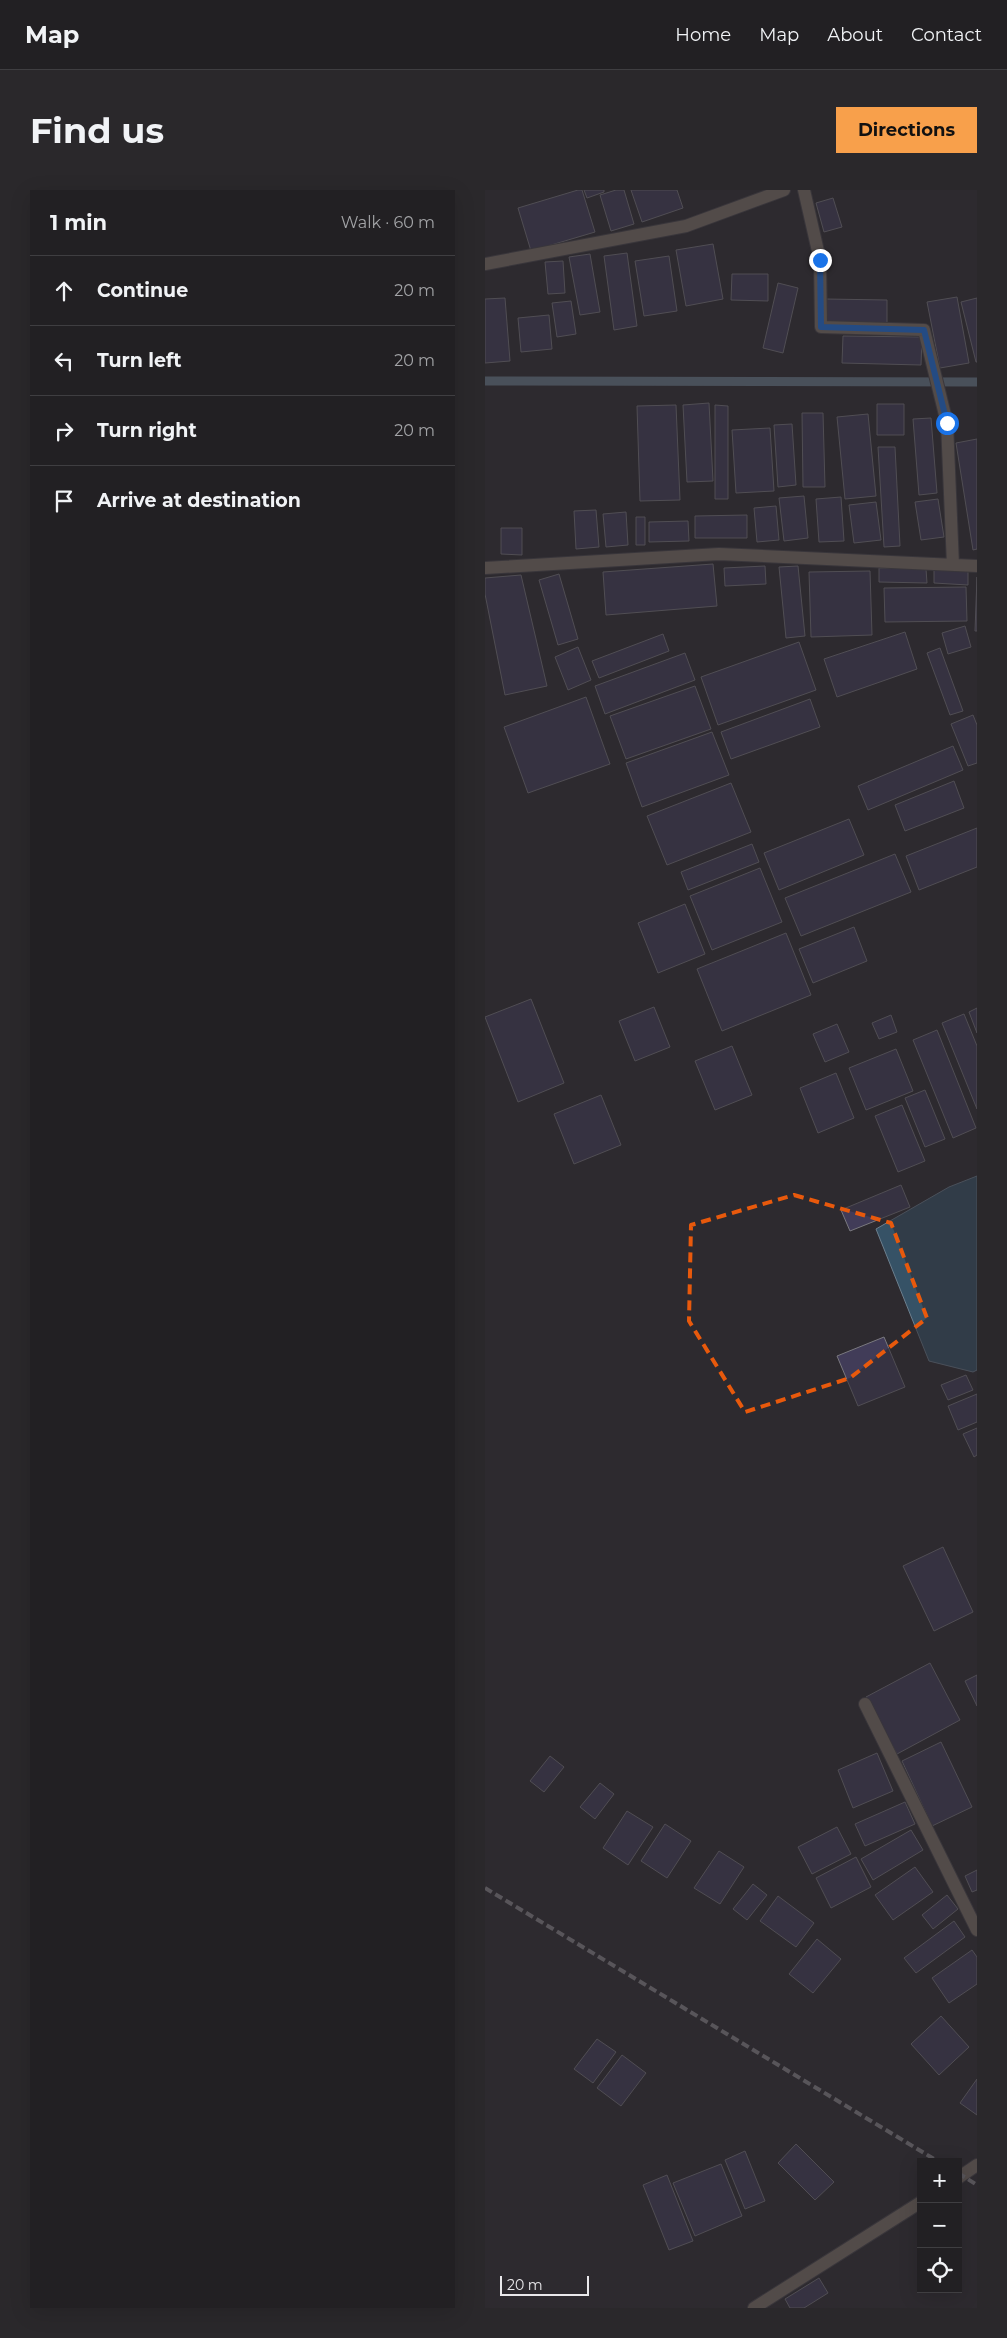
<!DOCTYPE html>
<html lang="en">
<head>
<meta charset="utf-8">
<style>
	body { margin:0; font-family:Montserrat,sans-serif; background:#2a282b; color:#f1f3f6 }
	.controls { position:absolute; right:15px; bottom:15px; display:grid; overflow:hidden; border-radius:0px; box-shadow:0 5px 20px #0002 }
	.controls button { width:45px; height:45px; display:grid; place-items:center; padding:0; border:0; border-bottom:1px solid #3f3e41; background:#222023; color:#f1f3f6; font:25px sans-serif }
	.scale { position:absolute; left:15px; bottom:12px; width:89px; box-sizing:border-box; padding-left:5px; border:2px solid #e9e8eb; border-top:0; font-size:14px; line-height:18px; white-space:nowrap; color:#e9e8eb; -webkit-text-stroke:4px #2d2a2f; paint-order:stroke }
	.stop { position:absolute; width:15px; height:15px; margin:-11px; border:4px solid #1a73e8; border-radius:50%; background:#fff }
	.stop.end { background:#1a73e8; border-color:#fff; box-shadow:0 1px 5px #0008 }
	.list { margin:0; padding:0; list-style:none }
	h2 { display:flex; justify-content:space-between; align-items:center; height:65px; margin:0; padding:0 20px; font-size:21px }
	h2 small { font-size:16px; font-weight:400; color:#a2a3a6 }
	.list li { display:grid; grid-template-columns:32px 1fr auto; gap:15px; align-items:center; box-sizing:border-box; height:70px; padding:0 20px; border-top:1px solid #3f3e41 }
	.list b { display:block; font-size:19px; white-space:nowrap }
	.list em { font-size:16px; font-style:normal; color:#a2a3a6 }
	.icon { flex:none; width:28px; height:28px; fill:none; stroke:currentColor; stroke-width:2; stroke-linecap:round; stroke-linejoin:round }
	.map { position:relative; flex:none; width:492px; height:2118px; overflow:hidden; border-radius:0px }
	header { display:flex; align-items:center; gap:30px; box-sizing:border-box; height:70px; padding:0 25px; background:#222023; border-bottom:1px solid #3f3e41 }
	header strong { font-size:24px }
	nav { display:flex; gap:28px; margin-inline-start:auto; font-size:18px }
	.intro { display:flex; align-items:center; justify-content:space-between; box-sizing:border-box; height:120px; padding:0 30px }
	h1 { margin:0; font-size:35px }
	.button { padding:12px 22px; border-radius:0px; background:#f8a04b; color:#111; font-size:18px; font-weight:700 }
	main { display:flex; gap:30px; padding:0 30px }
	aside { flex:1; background:#222023; border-radius:0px; box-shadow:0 5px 20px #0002 }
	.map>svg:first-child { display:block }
	.water { fill:#365266; stroke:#6c7f8e }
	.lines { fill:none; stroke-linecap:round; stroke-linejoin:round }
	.stream { stroke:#6c7f8e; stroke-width:9 }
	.building { fill:#413c58; stroke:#7a797f }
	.minor-casing { stroke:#474549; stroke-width:14 }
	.minor { stroke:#7f7369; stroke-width:12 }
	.rail { stroke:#8c8a8e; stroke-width:4; stroke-dasharray:8 4; stroke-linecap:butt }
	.route { stroke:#1a73e8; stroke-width:6 }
	.marked { fill:none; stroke:#e8590c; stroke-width:4; stroke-dasharray:10 6; stroke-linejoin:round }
</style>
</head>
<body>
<header>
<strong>Map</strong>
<nav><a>Home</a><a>Map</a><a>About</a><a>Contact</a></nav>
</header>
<div class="intro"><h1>Find us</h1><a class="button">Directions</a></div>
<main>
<aside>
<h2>1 min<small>Walk · 60 m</small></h2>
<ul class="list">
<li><svg class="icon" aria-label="ahead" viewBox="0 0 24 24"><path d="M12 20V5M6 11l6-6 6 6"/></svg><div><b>Continue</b></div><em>20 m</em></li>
<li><svg class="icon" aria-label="left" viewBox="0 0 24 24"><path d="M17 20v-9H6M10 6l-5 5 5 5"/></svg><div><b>Turn left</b></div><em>20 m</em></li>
<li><svg class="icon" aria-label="right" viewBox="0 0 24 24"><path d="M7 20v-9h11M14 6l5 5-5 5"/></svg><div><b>Turn right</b></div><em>20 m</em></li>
<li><svg class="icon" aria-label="arrive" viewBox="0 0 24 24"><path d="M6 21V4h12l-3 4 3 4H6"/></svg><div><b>Arrive at destination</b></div></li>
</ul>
</aside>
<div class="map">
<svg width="492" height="2118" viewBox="0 0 492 2118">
	<rect width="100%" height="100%" fill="#2d2a2f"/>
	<path class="water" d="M492 986V1180L488 1182 444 1171 391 1039 464 997Z"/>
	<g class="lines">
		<path class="stream" d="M0 191 492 192"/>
	</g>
	<path class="building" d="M93 0H97L110 42 46 61 33 18Z
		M99 0H119V2L102 8Z
		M131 0H139L149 34 126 41 115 5Z
		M146 0H192L198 18 157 32Z
		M348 8 357 37 339 42 331 13Z
		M228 54 238 109 201 116 191 60Z
		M142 63 152 136 129 140 119 66Z
		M105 64 115 122 95 125 84 67Z
		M184 66 192 121 159 126 150 71Z
		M78 71 80 103 63 104 60 72Z
		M247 84H283V111L246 110Z
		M293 93 313 98 298 163 278 158Z
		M472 107 484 173 455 178 442 112Z
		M20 108 25 171 0 173V109Z
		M492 108V172H491L476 112Z
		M341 109 402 110V135L341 134Z
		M86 111 91 144 72 147 67 113Z
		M64 125 67 159 36 162 33 128Z
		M358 146 437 147 436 175 357 173Z
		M224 213 228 291 202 292 198 215Z
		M392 214H419V245H392Z
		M191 215 195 310 155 311 152 216Z
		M230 215 243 216V309H230Z
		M317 223H338L340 297H318Z
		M383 224 391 306 360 309 352 227Z
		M446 228 452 303 434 305 428 229Z
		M307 234 311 295 293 297 289 235Z
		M285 238 289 301 251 303 247 240Z
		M492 249V359L488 360 471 253Z
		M393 257H410L415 356 399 357Z
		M319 306 323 348 299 351 294 308Z
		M356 307 359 351 334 352 331 309Z
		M453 309 459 347 436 350 430 312Z
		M391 312 396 350 369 353 364 315Z
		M291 316 294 350 272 352 269 318Z
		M111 320 114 357 91 359 89 321Z
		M141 322 143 355 121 357 118 324Z
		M262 325V348H210V326Z
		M151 327H160V355H151Z
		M203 331 204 351 164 352V332Z
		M16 338H37V365L16 364Z
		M228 374 232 416 121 425 118 382Z
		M280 376 281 394 240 396 239 378Z
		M313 376 320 446 301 448 294 377Z
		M394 378 441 379 442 393 394 392Z
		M449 380 483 381V395L449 393Z
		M385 381 387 445 326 447 324 382Z
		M74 384 93 449 73 455 54 390Z
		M36 385 62 496 20 505 0 404V388Z
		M492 387V441H490Z
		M481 397 482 431 400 432 399 398Z
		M480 436 486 457 463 464 457 443Z
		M420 442 432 479 352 507 339 469Z
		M178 444 184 461 114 488 107 471Z
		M314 452 331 500 233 535 216 487Z
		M93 457 106 490 83 500 70 467Z
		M455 458 478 521 465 525 442 463Z
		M200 463 210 490 120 524 110 496Z
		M210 496 226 539 141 569 125 526Z
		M101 507 125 574 43 603 19 537Z
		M325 509 335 537 246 569 236 542Z
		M488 525 492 535V573L483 576 466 534Z
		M227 542 244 585 157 617 141 573Z
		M468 556 478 580 383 620 373 596Z
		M469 591 479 618 420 641 410 615Z
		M246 593 266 642 182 675 162 626Z
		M364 629 379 665 294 700 279 663Z
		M492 638V677L434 700 421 666Z
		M267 654 274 672 203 700 196 682Z
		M410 664 426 702 316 746 300 708Z
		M275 678 297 732 227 760 205 706Z
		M200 714 220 764 173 783 153 733Z
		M369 737 382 771 328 793 314 759Z
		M301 743 326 805 237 841 212 779Z
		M46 809 79 893 33 912 0 827Z
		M169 817 185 857 150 871 134 831Z
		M492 818V843L484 822Z
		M479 824 492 856V919L457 833Z
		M406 825 412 842 394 849 387 833Z
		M352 834 364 862 340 872 328 844Z
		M452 840 491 938 468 948 428 850Z
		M247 856 267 905 230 920 210 871Z
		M411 859 428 901 381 920 364 878Z
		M351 883 369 928 333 943 315 898Z
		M440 900 460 949 440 957 420 908Z
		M116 905 136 955 89 974 69 924Z
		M417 915 440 971 413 982 390 926Z
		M416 995 425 1017 365 1041 356 1020Z
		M399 1147 420 1197 373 1216 352 1166Z
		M481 1185 488 1200 463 1210 456 1195Z
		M492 1204V1232L473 1240 463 1216Z
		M492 1238V1265L489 1267 478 1244Z
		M458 1357 488 1422 449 1441 418 1376Z
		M445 1473 475 1530 412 1564 381 1507Z
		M492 1485V1516L480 1491Z
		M456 1552 487 1617 447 1636 417 1571Z
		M392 1563 408 1601 368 1618 353 1580Z
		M65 1566 79 1577 59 1602 45 1591Z
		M115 1593 129 1604 110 1629 95 1617Z
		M420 1612 430 1634 380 1656 370 1634Z
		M142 1621 168 1637 143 1675 118 1658Z
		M180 1634 206 1651 182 1688 156 1671Z
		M352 1637 366 1664 327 1684 313 1657Z
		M426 1640 438 1660 388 1690 376 1669Z
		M234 1661 259 1677 235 1714 209 1698Z
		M371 1667 386 1697 346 1718 331 1688Z
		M430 1677 448 1702 408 1730 390 1705Z
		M492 1680V1700L487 1702 480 1686Z
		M268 1694 282 1705 262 1730 248 1719Z
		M462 1705 473 1719 448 1739 437 1725Z
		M293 1706 329 1733 311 1757 275 1731Z
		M469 1731 480 1747 431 1783 419 1768Z
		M332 1749 356 1769 328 1803 304 1784Z
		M487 1760 492 1767V1794L464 1813 447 1788Z
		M456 1826 484 1857 454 1885 426 1854Z
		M112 1849 131 1862 108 1893 89 1879Z
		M137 1865 161 1883 136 1916 112 1898Z
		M492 1889V1925L475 1913Z
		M311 1954 349 1992 330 2010 293 1973Z
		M260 1961 280 2011 260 2019 240 1970Z
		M236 1974 257 2026 210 2046 188 1993Z
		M182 1985 208 2051 184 2060 158 1995Z
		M334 2088 343 2103 319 2118H305L300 2109Z"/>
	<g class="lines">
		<defs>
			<path id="minor" d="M319 0 335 70 336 137 439 140 462 233 468 375
				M0 74 201 36 299 0
				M0 378 234 364 492 376
				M380 1514 492 1740
				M473 1988 492 1975
				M269 2118 436 2012"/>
		</defs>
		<use href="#minor" class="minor-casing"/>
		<use href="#minor" class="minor"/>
		<path class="rail" d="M0 1698 454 1972
			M473 1983 492 1995"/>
	</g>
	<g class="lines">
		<path class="route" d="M335 70 336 137 439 140 462 233"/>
	</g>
	<path d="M0 0H492V2118H0ZM309 1005 406 1033 442 1128 365 1188 260 1222 204 1131 206 1035Z" fill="#2d2a2f" fill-opacity=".55" fill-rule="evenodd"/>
	<path class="marked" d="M309 1005 406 1033 442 1128 365 1188 260 1222 204 1131 206 1035Z"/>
</svg>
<div class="controls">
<button>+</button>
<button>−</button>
<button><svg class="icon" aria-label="locate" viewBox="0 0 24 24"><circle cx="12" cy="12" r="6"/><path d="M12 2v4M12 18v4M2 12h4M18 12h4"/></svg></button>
</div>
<div class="scale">20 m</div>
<div class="stop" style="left:462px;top:233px"></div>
<div class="stop end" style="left:335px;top:70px"></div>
</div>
</main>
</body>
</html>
